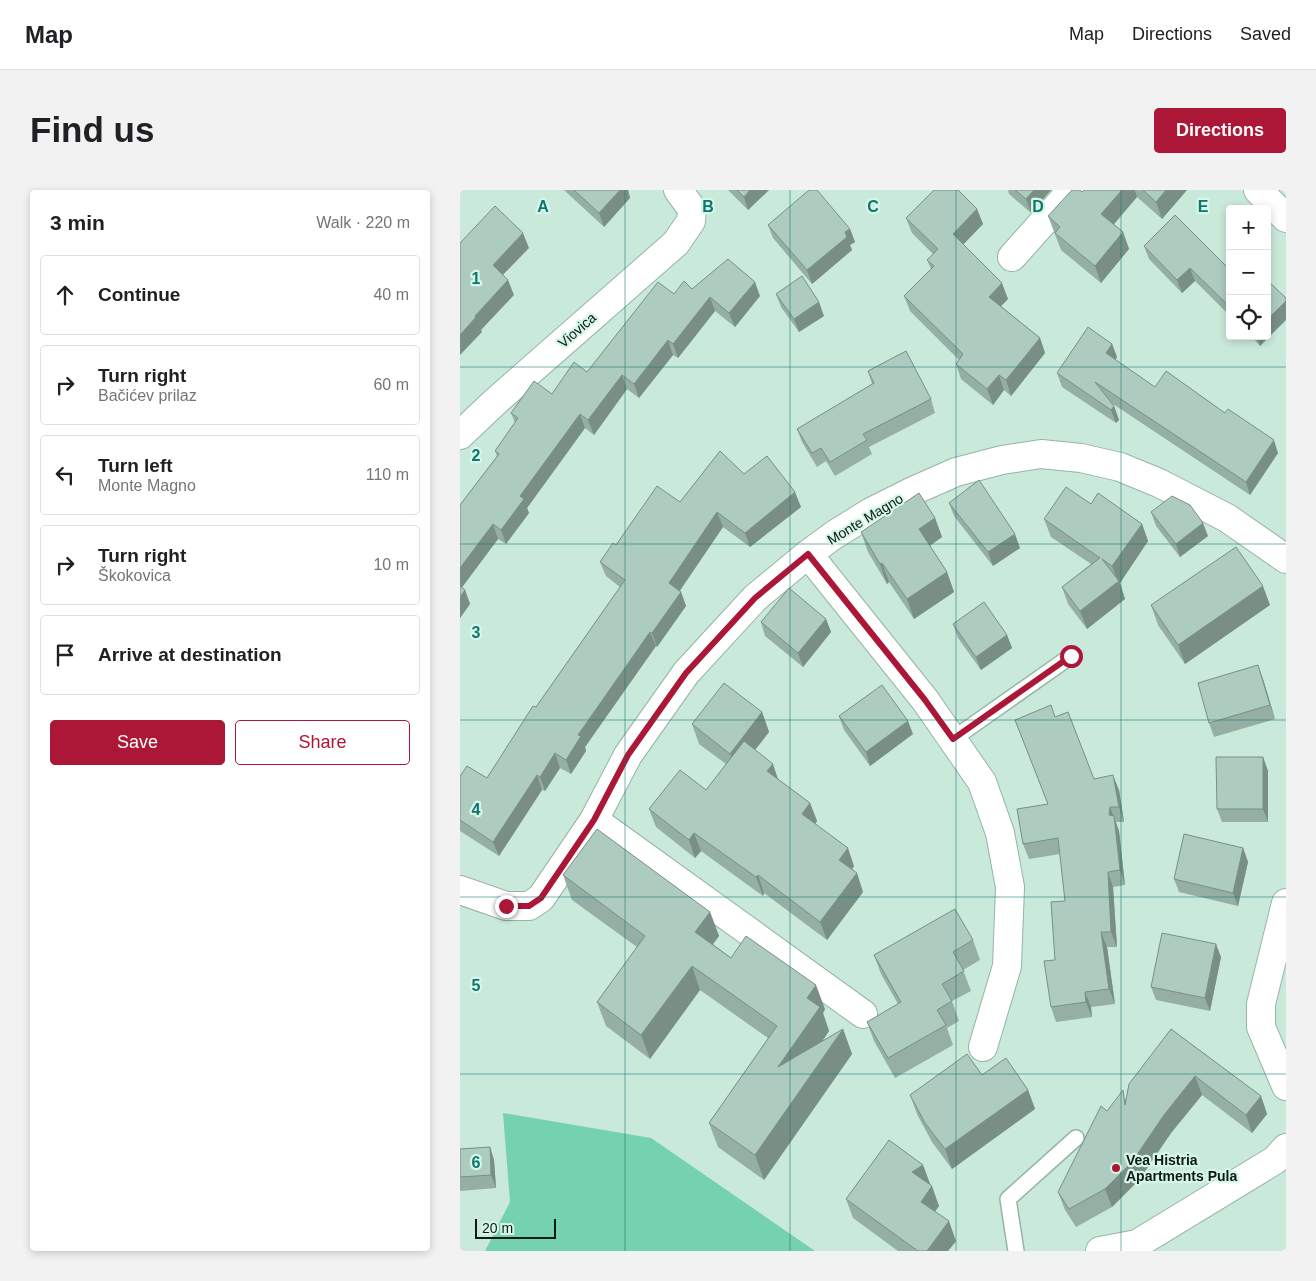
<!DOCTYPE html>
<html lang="en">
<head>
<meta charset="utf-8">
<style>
	body { margin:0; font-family:Helvetica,sans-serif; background:#f2f2f2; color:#202124 }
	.controls { position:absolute; right:15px; top:15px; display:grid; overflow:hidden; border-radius:5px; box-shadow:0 2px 8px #0003 }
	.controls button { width:45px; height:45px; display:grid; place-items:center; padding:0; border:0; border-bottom:1px solid #e0e0e0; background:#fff; color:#202124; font:25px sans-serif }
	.scale { position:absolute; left:15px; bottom:12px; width:81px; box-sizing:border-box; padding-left:5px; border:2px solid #0f1b16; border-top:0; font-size:14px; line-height:18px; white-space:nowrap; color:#0f1b16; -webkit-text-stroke:4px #d6f6e8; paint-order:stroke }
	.stop { position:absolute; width:15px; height:15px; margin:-11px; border:4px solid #ac1637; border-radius:50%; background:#fff }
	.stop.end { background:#ac1637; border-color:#fff; box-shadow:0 1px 5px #0008 }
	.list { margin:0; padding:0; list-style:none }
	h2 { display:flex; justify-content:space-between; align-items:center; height:65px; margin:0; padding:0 20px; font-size:21px }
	h2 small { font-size:16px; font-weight:400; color:#757577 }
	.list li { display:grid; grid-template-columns:32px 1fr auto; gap:15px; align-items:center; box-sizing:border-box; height:80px; margin:0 10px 10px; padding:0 10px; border:1px solid #e0e0e0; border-radius:5px }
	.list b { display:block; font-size:19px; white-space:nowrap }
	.list p { margin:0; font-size:16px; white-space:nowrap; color:#757577 }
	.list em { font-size:16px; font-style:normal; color:#757577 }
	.actions { display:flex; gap:10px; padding:15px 20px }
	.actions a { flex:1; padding:11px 0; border:1px solid #ac1637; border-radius:5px; text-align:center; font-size:18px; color:#ac1637 }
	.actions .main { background:#ac1637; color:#fff }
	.icon { flex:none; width:28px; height:28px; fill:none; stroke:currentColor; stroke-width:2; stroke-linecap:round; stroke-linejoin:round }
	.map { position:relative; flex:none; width:826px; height:1061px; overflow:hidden; border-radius:5px }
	header { display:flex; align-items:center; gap:30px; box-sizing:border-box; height:70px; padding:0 25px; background:#fff; border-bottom:1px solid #e0e0e0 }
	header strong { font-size:24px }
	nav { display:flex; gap:28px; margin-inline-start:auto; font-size:18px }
	.intro { display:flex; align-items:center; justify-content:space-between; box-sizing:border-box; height:120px; padding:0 30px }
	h1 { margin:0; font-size:35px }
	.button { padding:12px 22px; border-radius:5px; background:#ac1637; color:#fff; font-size:18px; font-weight:700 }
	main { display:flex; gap:30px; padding:0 30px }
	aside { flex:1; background:#fff; border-radius:5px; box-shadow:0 2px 8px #0003 }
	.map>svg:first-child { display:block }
	.green { fill:#74d2ae }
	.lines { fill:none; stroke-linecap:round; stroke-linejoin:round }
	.lane-casing { stroke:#95b4a6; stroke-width:18 }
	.street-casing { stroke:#95b4a6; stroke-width:30 }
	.lane { stroke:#fff; stroke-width:15 }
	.street { stroke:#fff; stroke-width:28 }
	.wall { fill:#95afa4 }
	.shaded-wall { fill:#798f86 }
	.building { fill:#adccbf; stroke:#798f86 }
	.route { stroke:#ac1637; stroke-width:6 }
	.grid { fill:none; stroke:#0f766e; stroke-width:1; stroke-opacity:0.55 }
	.poi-dot { fill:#ac1637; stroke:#d6f6e8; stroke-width:2 }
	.labels { text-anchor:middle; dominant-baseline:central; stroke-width:4.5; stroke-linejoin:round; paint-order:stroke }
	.street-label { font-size:14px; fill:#0f1b16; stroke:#d6f6e8 }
	.poi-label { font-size:14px; font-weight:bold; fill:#0f1b16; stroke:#d6f6e8; text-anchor:start }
	.grid-label { font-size:16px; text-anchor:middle; font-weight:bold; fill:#0f766e; stroke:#d6f6e8; stroke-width:4.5; stroke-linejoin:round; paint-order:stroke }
</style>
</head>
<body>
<header>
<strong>Map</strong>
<nav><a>Map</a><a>Directions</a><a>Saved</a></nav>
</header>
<div class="intro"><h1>Find us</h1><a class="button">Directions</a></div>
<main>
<aside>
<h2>3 min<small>Walk · 220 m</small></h2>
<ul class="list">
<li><svg class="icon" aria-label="ahead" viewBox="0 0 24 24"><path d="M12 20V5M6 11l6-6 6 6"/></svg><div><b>Continue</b></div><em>40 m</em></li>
<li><svg class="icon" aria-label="right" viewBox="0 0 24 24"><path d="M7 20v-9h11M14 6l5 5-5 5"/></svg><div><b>Turn right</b><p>Bačićev prilaz</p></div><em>60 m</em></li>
<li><svg class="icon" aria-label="left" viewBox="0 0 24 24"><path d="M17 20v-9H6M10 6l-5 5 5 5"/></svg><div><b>Turn left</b><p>Monte Magno</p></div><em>110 m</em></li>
<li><svg class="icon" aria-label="right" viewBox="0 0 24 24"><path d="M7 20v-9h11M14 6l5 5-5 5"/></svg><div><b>Turn right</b><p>Škokovica</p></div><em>10 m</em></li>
<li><svg class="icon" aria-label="arrive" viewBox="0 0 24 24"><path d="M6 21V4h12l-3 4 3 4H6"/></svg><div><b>Arrive at destination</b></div></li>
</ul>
<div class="actions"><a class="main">Save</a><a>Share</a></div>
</aside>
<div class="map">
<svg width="826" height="1061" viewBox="0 0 826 1061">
	<rect width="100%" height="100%" fill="#c9e9db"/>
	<path class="green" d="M43 923 191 948 355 1061H25L50 1012Z"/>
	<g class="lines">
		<defs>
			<path id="lane" d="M493 549 611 466
				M556 1061 548 1009 616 948"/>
			<path id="street" d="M798 0 826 28
				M552 67 612 0
				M0 245 36 211 216 53 231 31 232 19 218 0
				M348 364 465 510 522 592 540 643 550 697 547 776 523 857
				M134 630 403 824
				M0 700 46 716H69L81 708 134 630 168 565 226 483 295 408 348 364 374 345 411 322 453 301 496 282 542 270 581 264 621 268 660 277 699 293 767 328 826 369
				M826 713 801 814V837L826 896
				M640 1061 677 1054 815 970 826 958"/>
		</defs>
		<use href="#lane" class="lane-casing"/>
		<use href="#street" class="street-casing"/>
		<use href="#lane" class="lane"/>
		<use href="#street" class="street"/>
	</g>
	<path class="wall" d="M104 0H168L170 8 144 37Z
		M268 0H309L288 20Z
		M548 0H591L571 23 549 4Z
		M625 0H727L702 29 677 7 654 34 663 42 669 59 641 93 601 60 588 26 622 2Z
		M517 19 523 34 503 54 548 109 541 116 580 148 585 163 551 206 544 200 533 215 501 189 496 174 499 170 450 121 444 106 471 79 467 70 473 64 452 43 446 28Z
		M308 35 390 39 395 52 390 55 392 60 352 94 313 48Z
		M684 56 770 80V126L735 91 722 103 689 69Z
		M232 99 300 106 275 137 255 121 218 168 213 165 179 208 167 199 134 245 125 238 67 318 69 323 46 354 38 349 2 397 5 400 10 414 0 428V315L37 266 35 261 55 233 51 223 92 204 127 182 214 104Z
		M316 104 364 126 339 142 321 117Z
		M791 146H807L800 156Z
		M652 154 657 167 655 170 695 197 818 263 790 305 650 212 654 216 659 230 656 233 602 197 597 183Z
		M408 181 471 209 475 223 409 257 412 264 375 286 366 271 357 277 342 252 337 239 412 194Z
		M284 284 341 317 290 357 263 337 219 401 221 402 226 416 197 457 196 456 125 557 126 561 111 584 100 578 85 601 82 600 39 666 0 641V586L27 588 76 517 160 397 146 386 140 372 156 355 220 312Z
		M489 313 560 358 533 376 494 326Z
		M631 314 682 334 688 351 660 393 665 409 627 439 608 414 602 397 631 374 591 347 584 329Z
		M691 322 748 346 720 367 696 336Z
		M475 328 482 347 470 356 487 382 494 402 454 429 429 392 427 394 408 362 401 342Z
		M691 415H810L725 474 698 435Z
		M366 429 371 442 343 477 305 446 301 432Z
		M493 434 547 445 552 458 521 480 498 448Z
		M803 489 815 529 754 547 749 533Z
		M302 522 309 542 295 560 319 590 350 613 357 631 355 634 394 676 392 680 403 702 367 750 304 703 303 706 241 661 235 668 196 637 189 619 246 600 266 574 239 554 232 534Z
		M379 526 453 544 410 576 384 540Z
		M595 527 634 589 659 600 664 632H656L659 641 665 695 653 697 657 757H647L655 814 631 817 632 827 596 832 591 817 595 770 605 711 600 664 569 669 563 654 588 614 555 530Z
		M803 567 808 581V632H762L757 619Z
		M783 658 788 672 778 716 719 702 714 689Z
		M103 685 250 722 259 746 253 754 271 768 365 819 363 823 369 841 362 852 383 839 392 864 304 990 258 957 249 933 308 848 240 800 190 869 146 836 137 812 177 757 112 710Z
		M513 750 520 770 503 780 511 801 492 811 499 831 487 838 493 855 435 888 414 851 407 832 438 814 421 784 414 765Z
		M761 767 750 821 696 810 691 797Z
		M711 839 801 906 807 924 792 943 742 905 711 943 679 990 652 1017 616 1037 605 1020 598 1002 647 921 666 909Z
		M522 885 568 900 575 919 492 979 472 952 457 924 450 905Z
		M30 957 34 970 36 998 0 1001V959Z
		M463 975 470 994H469L479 1016 475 1022 496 1051 488 1061H438L393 1028 386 1009Z"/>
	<path class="shaded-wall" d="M160 0H168L170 8 144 37 139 23Z
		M290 0H309L288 20 284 7Z
		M574 0H591L571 23 566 9Z
		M662 0H675L677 7 648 41 641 24Z
		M706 0H727L702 29 696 12Z
		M517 19 523 34 499 59 493 44Z
		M390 39 395 52 390 55 392 60 352 94 347 80 385 42Z
		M663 42 669 59 641 93 635 76Z
		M63 43 69 58 38 90 33 75Z
		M730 78 735 91 722 103 717 90Z
		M48 90 54 105 21 140 22 142 0 165V145L15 126Z
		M295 92 300 106 275 137 269 123Z
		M542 93 548 109 535 122 529 107Z
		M250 107 255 121 218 168 213 154Z
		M826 111V130L800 156 797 146H807V130Z
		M359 112 364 126 339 142 334 129Z
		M580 148 585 163 551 206 546 190Z
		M208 150 213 165 179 208 174 194Z
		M652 154 657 167 650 177 646 163Z
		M162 185 167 199 134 245 128 230Z
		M539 185 544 200 533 215 527 199Z
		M654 216 659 230 656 233 651 220Z
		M120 224 125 238 67 318 69 323 46 354 41 340 60 306Z
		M814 250 818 263 790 305 786 292Z
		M335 302 341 317 290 357 285 343Z
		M257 322 263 337 215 408 209 393Z
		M475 328 482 347 466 358 459 339Z
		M743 333 748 346 720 367 716 354Z
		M33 334 38 349 0 400V378Z
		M682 334 688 351 660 393 665 409 627 439 620 421 658 392 652 376Z
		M555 344 560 358 533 376 528 362Z
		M422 373 429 392 427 394 420 374Z
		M487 382 494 402 454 429 447 409Z
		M803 396 810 415 725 474 718 455Z
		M5 400 10 414 0 428V407Z
		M221 402 226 416 197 457 192 443Z
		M366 429 371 442 343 477 338 463Z
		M190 442 196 456 125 557 126 561 111 584 106 570 118 545Z
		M547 445 552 458 521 480 516 467Z
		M798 475 803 489 815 529 810 515Z
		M302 522 309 542 277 583 270 564Z
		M448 531 453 544 410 576 406 562Z
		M95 563 100 578 85 601 80 587Z
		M803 567 808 581V632L803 619Z
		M313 574 319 592 307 581Z
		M77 585 82 600 39 666 33 652Z
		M653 585 659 600 664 632 659 617Z
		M350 613 357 631 349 643 342 624Z
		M650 617 659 641 665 695 660 680 649 625Z
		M234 643 241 661 235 668 229 650Z
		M388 658 394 676 385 688 379 670Z
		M783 658 788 672 778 716 773 703Z
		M648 682 653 697 657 757 651 742Z
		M397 683 403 702 367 750 360 732Z
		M298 685 304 703 303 706 296 687Z
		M250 722 259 746 244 766 235 742Z
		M641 742 647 757 655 814 649 799Z
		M756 754 761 767 750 821 745 808Z
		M232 776 240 800 190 869 181 845Z
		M356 795 365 819 363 823 369 841 327 901 318 877 347 808Z
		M625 802 631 817 632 827 626 812Z
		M383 839 392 864 304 990 295 965Z
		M735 886 742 905 711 943 679 990 652 1017 645 999Z
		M568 900 575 919 492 979 485 959Z
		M801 906 807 924 792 943 786 925Z
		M30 957 34 970 36 998 31 985Z
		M463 975 470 994 459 1002 452 982Z
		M472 996 479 1016 468 1031 461 1012Z
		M489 1031 496 1051 488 1061H467Z"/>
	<path class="building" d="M114 0H160L139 23Z
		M277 0H290L284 7Z
		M349 0H357L390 39 385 42 387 47 347 80 308 35Z
		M474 0H498L517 19 493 44 542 93 529 107 580 148 546 190 539 185 527 199 496 174 503 164 444 106 474 76 467 70 478 59 446 28Z
		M555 0H574L566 9Z
		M612 0H620L622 2 625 0H662L641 24 663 42 635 76 595 43 600 37 588 26Z
		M683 0H706L696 12Z
		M35 16 63 43 33 75 48 90 15 126 16 127 0 145V53Z
		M715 25 770 80V117L730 78 717 90 684 56Z
		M268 69 295 92 269 123 250 107 213 154 208 150 174 194 162 185 128 230 120 224 60 306 64 309 41 340 33 334 0 378V315L39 264 35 261 58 228 51 223 74 191 92 204 114 172 127 182 198 92 214 104 224 91 232 99Z
		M342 86 359 112 334 129 316 104Z
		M807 90 826 108V111L807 130Z
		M628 137 652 154 646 163 695 197 706 181 765 223 768 219 814 250 786 292 635 192 654 216 651 220 597 183Z
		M446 161 471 209 403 244 407 250 370 272 361 258 352 263 337 239 414 193 408 181Z
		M260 261 284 284 307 266 335 302 285 343 257 322 209 393 221 402 192 443 190 442 118 545 121 546 106 570 95 563 80 587 77 585 33 652 0 630V586L7 576 27 588 73 516 76 517 165 390 140 372 153 353 156 355 197 296 220 312Z
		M519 290 555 344 528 362 489 313Z
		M606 297 631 314 638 303 682 334 652 376 642 369 659 391 620 421 602 397 640 368 584 329Z
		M459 303 475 328 459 339 487 382 447 409 422 373 420 374 401 342Z
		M712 306 730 315 743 333 716 354 691 322Z
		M776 357 803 396 718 455 691 415Z
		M0 396 5 400 0 407Z
		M329 398 366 429 338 463 301 432Z
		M524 412 547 445 516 467 493 434Z
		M798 475 810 515 749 533 738 493Z
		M264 493 302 522 270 564 232 534Z
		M422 495 448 531 406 562 379 526Z
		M591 515 595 527 608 522 634 589 653 585 659 617H650L649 625 654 626 660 680 648 682 651 742H641L649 799 625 802 626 812 591 817 584 771 595 770 591 712 605 711 598 648 563 654 557 619 588 614 555 530Z
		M284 551 313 574 307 581 350 613 342 624 388 658 379 670 397 683 360 732 298 685 296 687 234 643 229 650 189 619 220 580 246 600Z
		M756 567H803V619H757Z
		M137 639 250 722 235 742 271 768 286 746 356 795 347 808 360 817 318 877 383 839 295 965 249 933 317 836 232 776 181 845 137 812 185 746 103 685Z
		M724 644 783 658 773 703 714 689Z
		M495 719 513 750 493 762 504 781 482 794 492 811 477 820 486 835 428 868 407 832 441 812 414 765Z
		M702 743 756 754 745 808 691 797Z
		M711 839 801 906 786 925 735 886 704 925 672 972 645 999 609 1019 598 1002 641 916 647 921 663 900 665 915 669 894Z
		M507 864 522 885 546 868 568 900 485 959 465 933 450 905Z
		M429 950 463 975 452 982 472 996 461 1012 489 1031 467 1061H458L386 1009Z
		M30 957 31 985 0 987V959Z"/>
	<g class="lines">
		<path class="route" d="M46 716H69L81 708 134 630 168 565 226 483 295 408 348 364 465 510 493 549 611 466"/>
	</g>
	<path class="grid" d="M165 0V1061M330 0V1061M496 0V1061M661 0V1061M0 177H826M0 354H826M0 530H826M0 707H826M0 884H826"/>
	<circle class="poi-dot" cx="656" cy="978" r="5"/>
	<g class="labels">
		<g class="street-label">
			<text transform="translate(117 140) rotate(-41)">Viovica</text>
			<text transform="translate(405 329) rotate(-31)">Monte Magno</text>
		</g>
		<g class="poi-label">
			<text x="666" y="970">Vea Histria<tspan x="666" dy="16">Apartments Pula</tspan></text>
		</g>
	</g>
	<g class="grid-label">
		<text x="83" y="22">A</text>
		<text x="248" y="22">B</text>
		<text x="413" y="22">C</text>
		<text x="578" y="22">D</text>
		<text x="743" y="22">E</text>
		<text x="16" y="94">1</text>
		<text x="16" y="271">2</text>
		<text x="16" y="448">3</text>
		<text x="16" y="625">4</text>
		<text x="16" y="801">5</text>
		<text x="16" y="978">6</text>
	</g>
</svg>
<div class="controls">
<button>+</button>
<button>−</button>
<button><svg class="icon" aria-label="locate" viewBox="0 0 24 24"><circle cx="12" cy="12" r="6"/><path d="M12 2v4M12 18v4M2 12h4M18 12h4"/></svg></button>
</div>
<div class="scale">20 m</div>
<div class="stop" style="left:611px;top:466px"></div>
<div class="stop end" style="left:46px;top:716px"></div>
</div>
</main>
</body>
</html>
